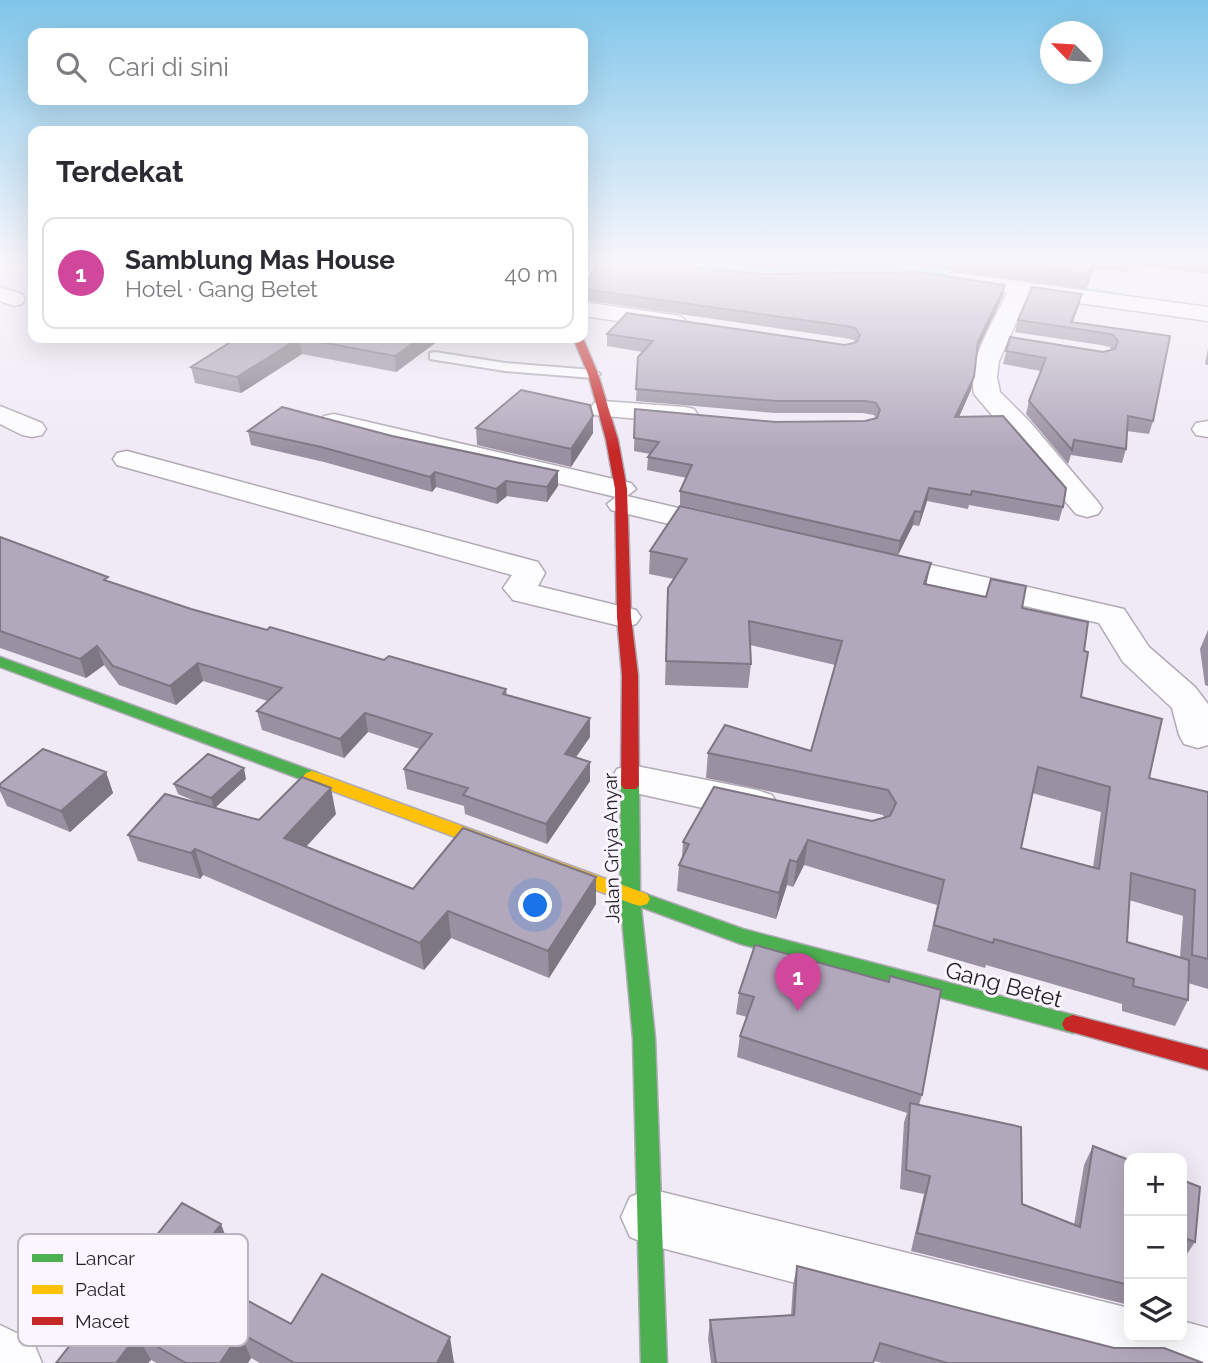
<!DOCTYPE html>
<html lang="id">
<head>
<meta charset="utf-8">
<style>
	body { margin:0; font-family:Raleway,sans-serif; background:#f7f7f7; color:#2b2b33 }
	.controls { position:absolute; right:21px; bottom:21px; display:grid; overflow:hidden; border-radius:14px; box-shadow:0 7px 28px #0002 }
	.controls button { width:63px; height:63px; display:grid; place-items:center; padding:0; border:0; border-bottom:2px solid #e1e1e2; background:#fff; color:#2b2b33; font:35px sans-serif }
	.compass { position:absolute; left:1040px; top:21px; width:63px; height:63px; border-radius:50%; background:#fff; box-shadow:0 7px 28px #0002; rotate:295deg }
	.you { position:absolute; left:536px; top:906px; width:24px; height:24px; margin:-18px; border:5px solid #fff; border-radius:50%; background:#1a73e8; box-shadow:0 0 0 10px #1a73e833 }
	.badge { display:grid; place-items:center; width:46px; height:46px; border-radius:50%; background:#6b666f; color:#fff; font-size:23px; font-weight:700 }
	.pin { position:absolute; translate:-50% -58px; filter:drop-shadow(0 2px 4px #0008) }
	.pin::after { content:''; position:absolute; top:37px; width:24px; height:21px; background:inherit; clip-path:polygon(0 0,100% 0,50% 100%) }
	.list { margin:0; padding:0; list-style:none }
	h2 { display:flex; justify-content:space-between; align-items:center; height:91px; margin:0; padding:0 28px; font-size:30px }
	h2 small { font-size:23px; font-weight:400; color:#7c7c81 }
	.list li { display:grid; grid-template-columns:46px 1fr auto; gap:21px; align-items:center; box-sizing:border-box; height:112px; margin:0 14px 14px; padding:0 14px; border:2px solid #e1e1e2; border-radius:14px }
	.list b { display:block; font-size:26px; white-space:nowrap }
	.list p { margin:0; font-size:23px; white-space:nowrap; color:#7c7c81 }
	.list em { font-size:23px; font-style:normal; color:#7c7c81 }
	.icon { flex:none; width:38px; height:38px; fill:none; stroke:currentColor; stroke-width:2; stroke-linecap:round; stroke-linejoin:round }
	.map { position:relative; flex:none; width:1208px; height:1363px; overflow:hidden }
	.search { position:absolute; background:#fff; box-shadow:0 7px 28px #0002; left:28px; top:28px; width:560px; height:77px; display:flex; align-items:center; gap:18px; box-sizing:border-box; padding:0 24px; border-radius:14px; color:#7c7c81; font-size:26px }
	.panel { position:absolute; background:#fff; box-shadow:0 7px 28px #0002; left:28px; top:126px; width:560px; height:217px; border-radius:14px }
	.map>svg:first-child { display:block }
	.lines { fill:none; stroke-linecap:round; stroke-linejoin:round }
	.stream { fill:#84e0ec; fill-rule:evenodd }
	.lane-casing { stroke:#afaab4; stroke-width:4 }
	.street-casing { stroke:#afaab4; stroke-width:3 }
	.fast-casing { stroke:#afaab4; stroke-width:3 }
	.slow-casing { stroke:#afaab4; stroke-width:3 }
	.jam-casing { stroke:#afaab4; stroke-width:3 }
	.lane { fill:#fdfcfe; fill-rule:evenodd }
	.street { fill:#fdfcfe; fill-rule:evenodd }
	.fast { fill:#4caf50; fill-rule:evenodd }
	.slow { fill:#ffc107; fill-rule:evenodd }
	.jam { fill:#c62828; fill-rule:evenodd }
	.wall { fill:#9990a1; fill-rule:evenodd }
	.shaded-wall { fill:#7d7683 }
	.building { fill:#b2a8bb; stroke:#7d7683; stroke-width:2; fill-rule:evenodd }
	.labels { text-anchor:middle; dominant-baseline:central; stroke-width:6; stroke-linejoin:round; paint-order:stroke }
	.street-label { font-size:19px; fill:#231f27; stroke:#faf5fe }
	.near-street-label { font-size:23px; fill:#231f27; stroke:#faf5fe }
	.key { fill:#faf5fe; stroke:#bab5be; stroke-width:2 }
	.key-label { font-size:19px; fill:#231f27 }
</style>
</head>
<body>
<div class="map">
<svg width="1208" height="1363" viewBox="0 0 1208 1363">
	<rect width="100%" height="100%" fill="#f0eaf6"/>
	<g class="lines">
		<path class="stream" d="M637 260H664L752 268 882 265 1000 275 1003 277 1000 279 882 269 752 272Z
			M1040 280 1131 295 1134 297 1131 299 1038 283 1037 282Z"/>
		<defs>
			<path id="lane" d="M435 352 505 363 593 370 600 374 593 378 505 371 430 359V353Z"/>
			<path id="street" d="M583 260H650L657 266 654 270 647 272 583 270Z
				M956 273 1208 307V321L1028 296 999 361 997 377 1000 392 1029 421 1098 502 1102 508 1098 514 1087 517 1076 514 974 394C968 358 992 325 1007 293L948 284 945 279 948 274Z
				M0 287 22 294 25 299 22 304 14 306 0 301Z
				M583 302 674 315 682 317 686 322 682 327 674 329 583 316Z
				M603 401 685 407 694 409 698 415 694 421 685 423 594 415 590 409 594 403Z
				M0 406 42 423 46 429 42 435 32 437 22 435 0 424Z
				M334 414 631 483 636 489 627 496 734 521 738 528 734 535 723 537 611 510 607 504 616 497 324 428 321 422 324 416Z
				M1208 421V437L1196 435 1192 429 1196 423Z
				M127 451 538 562 545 573 538 586 636 610 641 617 636 624 624 627 513 600 503 588 512 575 117 465 113 459 117 453Z
				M879 553 1124 609 1149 647 1195 687 1208 704V745L1198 748 1184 744 1179 735 1172 708 1123 662 1099 623 868 570 863 563 868 556Z
				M631 765 757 790 772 795 778 805 772 815 757 820 617 789 611 779 617 769Z
				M650 1189 1129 1308V1337H1182V1321L1208 1328V1363H1103L650 1245 630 1237 621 1217 630 1197Z
				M0 1325 33 1341 42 1363H0Z"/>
			<path id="fast" d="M0 657 318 773 321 777 318 781H306L0 667Z
				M630 779 636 781 639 785 640 892 743 929 1073 1015 1081 1018 1084 1024 1081 1030 1073 1033 741 944 641 907 655 1038 667 1363H641L633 1038 620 896 621 785 624 781Z"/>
			<path id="slow" d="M312 771 647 894 650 899 647 904 640 906 633 904 306 781 303 777 306 773Z"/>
			<path id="jam" d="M573 338H583L598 374 618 440 627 489 631 617 638 675 639 785 636 789H624L621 785 622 675 617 617 615 489 606 440 588 374Z
				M1073 1015 1208 1050V1070L1065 1030 1062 1024 1065 1018Z"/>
		</defs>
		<use href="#lane" class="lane-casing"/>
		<use href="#street" class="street-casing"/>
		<use href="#fast" class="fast-casing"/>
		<use href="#slow" class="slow-casing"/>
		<use href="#jam" class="jam-casing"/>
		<use href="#lane" class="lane"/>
		<use href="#street" class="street"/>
		<use href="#fast" class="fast"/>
		<use href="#slow" class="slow"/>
		<use href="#jam" class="jam"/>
	</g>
	<path class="wall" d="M679 260H1208V274L1129 264 1127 272 1094 269 1086 289 916 266 761 268Z
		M583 287 1003 296 977 351 971 390 959 417 1063 507 1059 521 969 505 968 509 927 501 919 526 913 525 898 555 680 505V491L687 478 647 470 648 457 650 454 634 451 635 409 776 422 865 421 876 419 874 415 863 413H775L636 401 638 357 643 352 607 346V334L845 345 855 343 854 340 844 338 583 300Z
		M1082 294 1079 306 1073 322 1170 336 1153 421 1149 434 1127 431 1126 449 1122 463 1071 455 1068 464 1026 414 1029 401 1041 371 1003 364 1010 337 1103 352 1111 350 1110 347 1101 345 1015 332 1018 320Z
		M237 338H442L396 372 302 354 241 393 195 383 191 367Z
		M462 338H494L488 342Z
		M1208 349V365L1205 364Z
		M476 428 593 433 571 467 477 445Z
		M248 431 392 436 558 471V486L547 502 507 496 497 504 436 487 432 492 324 462 251 445Z
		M0 537 109 582 191 609 267 630 384 660 506 689 507 695 590 718V737L576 757 590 781 547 844 465 814 464 806 407 789 404 769 420 749 368 732 344 758 262 730 257 711 268 701 203 681 176 705 119 685 104 665 86 678 0 648Z
		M650 551 927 585 1022 608 1084 651 1081 697 1149 778 1208 792V989L1188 983V1000L1175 1026 1122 1011V1004L986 965 985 968 927 951 937 905 804 865 793 887 787 885 776 919 677 891 679 865 682 857 683 842 872 821 884 818 883 815 706 778 708 753 811 751 835 665 750 645 751 664 748 688 665 685 668 588 674 579 649 574ZM1032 793 1101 812 1093 867 1021 848ZM1129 900 1183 916 1180 957 1127 942Z
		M1208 630V686L1205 685 1200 649Z
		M106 772 113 793 70 832 7 806 0 791V784Z
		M246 779 214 808 259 820 336 814 306 847 413 889 596 877V904L549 978 451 938 424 970 203 875 200 879 138 861 128 835 206 806 178 794 174 784Z
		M755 945 922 1095 919 1105 1022 1204 1074 1225 1084 1165 1093 1146 1129 1160V1305L911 1251 924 1194 900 1189 904 1122 907 1113 737 1057 740 1036 747 1017 736 1014 739 993Z
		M1182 1180 1195 1242 1183 1260H1182Z
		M231 1250 209 1280 291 1324 455 1362 454 1363H260L251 1358 248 1363H157L151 1360 148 1363H56Z
		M797 1266 1114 1348 1203 1363H882L874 1361 873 1363H711L708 1339 710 1320 791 1315 793 1285Z"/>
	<path class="shaded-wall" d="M1096 260 1094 269 1086 289 1090 274Z
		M1005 285 1003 296 975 354 978 342Z
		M1082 294 1079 306 1070 328 1071 322Z
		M299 338 302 354 241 393 237 377Z
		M420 338H442L396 372 395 356Z
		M974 377 971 390 953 430 955 417Z
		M593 416V433L571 467V449Z
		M558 471V486L547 502V487Z
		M435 472 436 487 432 492 430 477Z
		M506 481 507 496 497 504 496 489Z
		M929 488 927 501 919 526 921 512Z
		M915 511 913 525 898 555 900 541Z
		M931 563 926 586 924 584Z
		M97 646 104 665 86 678 80 659Z
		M198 663 203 681 176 705 170 686Z
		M365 713 368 732 344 758 340 739Z
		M590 718V737L565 773V754Z
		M590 762V781L547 844 546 824Z
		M244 768 246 779 214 809 211 798Z
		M106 772 113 793 70 832 61 811Z
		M331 788 336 814 290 864 284 838Z
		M808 840 804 865 793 887 797 862Z
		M195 849 203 875 200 879 191 853Z
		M790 860 787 885 776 919 779 893Z
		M596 877V904L549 978 548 951Z
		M448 911 451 938 424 970 420 943Z
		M221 1224 231 1250 199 1294 187 1268Z
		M240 1333 251 1358 248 1363H220Z
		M137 1335 151 1360 148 1363H116Z
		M450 1337 454 1363H437Z"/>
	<path class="building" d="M982 260H1096L1090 274Z
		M600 262 659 264 762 274 918 272 1005 285 978 342 974 377 955 417 1003 416 1066 488 1063 507 972 491 971 495 929 488 921 512 915 511 900 541 680 491 692 465 648 457 659 442 634 438 635 409 776 422 865 421 877 418 880 410 876 403 865 401H776L636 389 638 357 653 341 607 334 627 313 845 345 857 342 860 335 855 328 846 326 583 289V287Z
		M1032 287 1082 294 1071 322 1170 336 1153 421 1128 416 1126 449 1074 440 1072 450 1029 401 1046 358 1006 351 1010 337 1103 352 1115 349 1118 341 1113 335 1104 333 1018 320Z
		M237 338H420L395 356 299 338 237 377 191 367Z
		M521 390 590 405 593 416 571 449 476 428Z
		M282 407 392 436 558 471 547 487 506 481 496 489 435 472 430 477 321 447 248 431Z
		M680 506 931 563 924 584 986 597 991 579 1026 586 1022 608 1088 622 1084 651 1088 652 1081 697 1162 719 1149 778 1208 792V959L1192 955 1195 890 1131 873 1127 942 1189 960 1188 1000 1133 986 1134 979 994 939 993 943 934 925 944 880 808 840 797 862 790 860 779 893 679 865 689 844 683 842 714 787 872 821 890 816 896 803 888 790 708 753 725 725 811 751 842 641 749 621 751 664 666 661 668 588 687 559 650 551ZM1038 767 1110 787 1099 869 1021 848Z
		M0 537 108 577 104 580 191 609 267 630 270 627 384 660 389 656 506 689 503 694 590 718 565 754 590 762 546 824 463 795 468 788 404 769 432 734 365 713 340 739 257 711 282 688 198 663 170 686 113 666 97 646 80 659 0 631Z
		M43 749 106 772 61 811 0 787V784Z
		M208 754 244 768 211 798 174 784Z
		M302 777 331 788 284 838 413 889 463 828 596 877 548 951 448 911 420 943 195 849 191 853 128 835 165 794 259 820Z
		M755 945 889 982 890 976 941 990 922 1095 740 1036 754 997 739 993Z
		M910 1103 1021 1127 1022 1204 1080 1227 1093 1146 1129 1160V1285L917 1233 930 1176 906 1170Z
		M1182 1180 1200 1187 1195 1242 1182 1237Z
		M182 1203 221 1224 187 1268 291 1324 322 1274 450 1337 437 1363H292L293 1362 240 1333 220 1363H186L137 1335 116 1363H56Z
		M797 1266 1114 1348H1164L1203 1363H947L880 1343 873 1363H716L710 1320 794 1315Z"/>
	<linearGradient id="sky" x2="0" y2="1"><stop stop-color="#80c6ea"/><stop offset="0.58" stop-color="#f8f6fb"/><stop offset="1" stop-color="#f8f6fb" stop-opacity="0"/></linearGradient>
	<rect width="1208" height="451" fill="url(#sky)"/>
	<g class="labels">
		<g class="street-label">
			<text transform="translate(611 848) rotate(-91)">Jalan Griya Anyar</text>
		</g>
		<g class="near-street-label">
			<text transform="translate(1004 984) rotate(15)">Gang Betet</text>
		</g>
	</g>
	<rect x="18" y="1234" width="230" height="112" rx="10" class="key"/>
	<rect x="32" y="1254" width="31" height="8" fill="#4caf50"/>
	<rect x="32" y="1285" width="31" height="9" fill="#ffc107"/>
	<rect x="32" y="1317" width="31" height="8" fill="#c62828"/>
	<g class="key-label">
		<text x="75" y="1265">Lancar</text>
		<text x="75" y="1296">Padat</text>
		<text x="75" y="1328">Macet</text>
	</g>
</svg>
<div class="controls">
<button>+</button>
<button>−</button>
<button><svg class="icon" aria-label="layers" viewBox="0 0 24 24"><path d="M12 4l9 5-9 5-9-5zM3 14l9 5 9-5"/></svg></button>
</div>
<svg class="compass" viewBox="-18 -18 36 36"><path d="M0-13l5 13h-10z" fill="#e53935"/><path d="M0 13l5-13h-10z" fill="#7c7c81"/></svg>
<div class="you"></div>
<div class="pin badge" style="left:798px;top:1011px;background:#d1479c">1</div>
<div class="search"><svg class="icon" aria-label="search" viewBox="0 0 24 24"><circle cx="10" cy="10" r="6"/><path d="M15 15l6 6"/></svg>Cari di sini</div>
<section class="panel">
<h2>Terdekat<small></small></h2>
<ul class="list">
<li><span class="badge" style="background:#d1479c">1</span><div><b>Samblung Mas House</b><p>Hotel · Gang Betet</p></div><em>40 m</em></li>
</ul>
</section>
</div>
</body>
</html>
